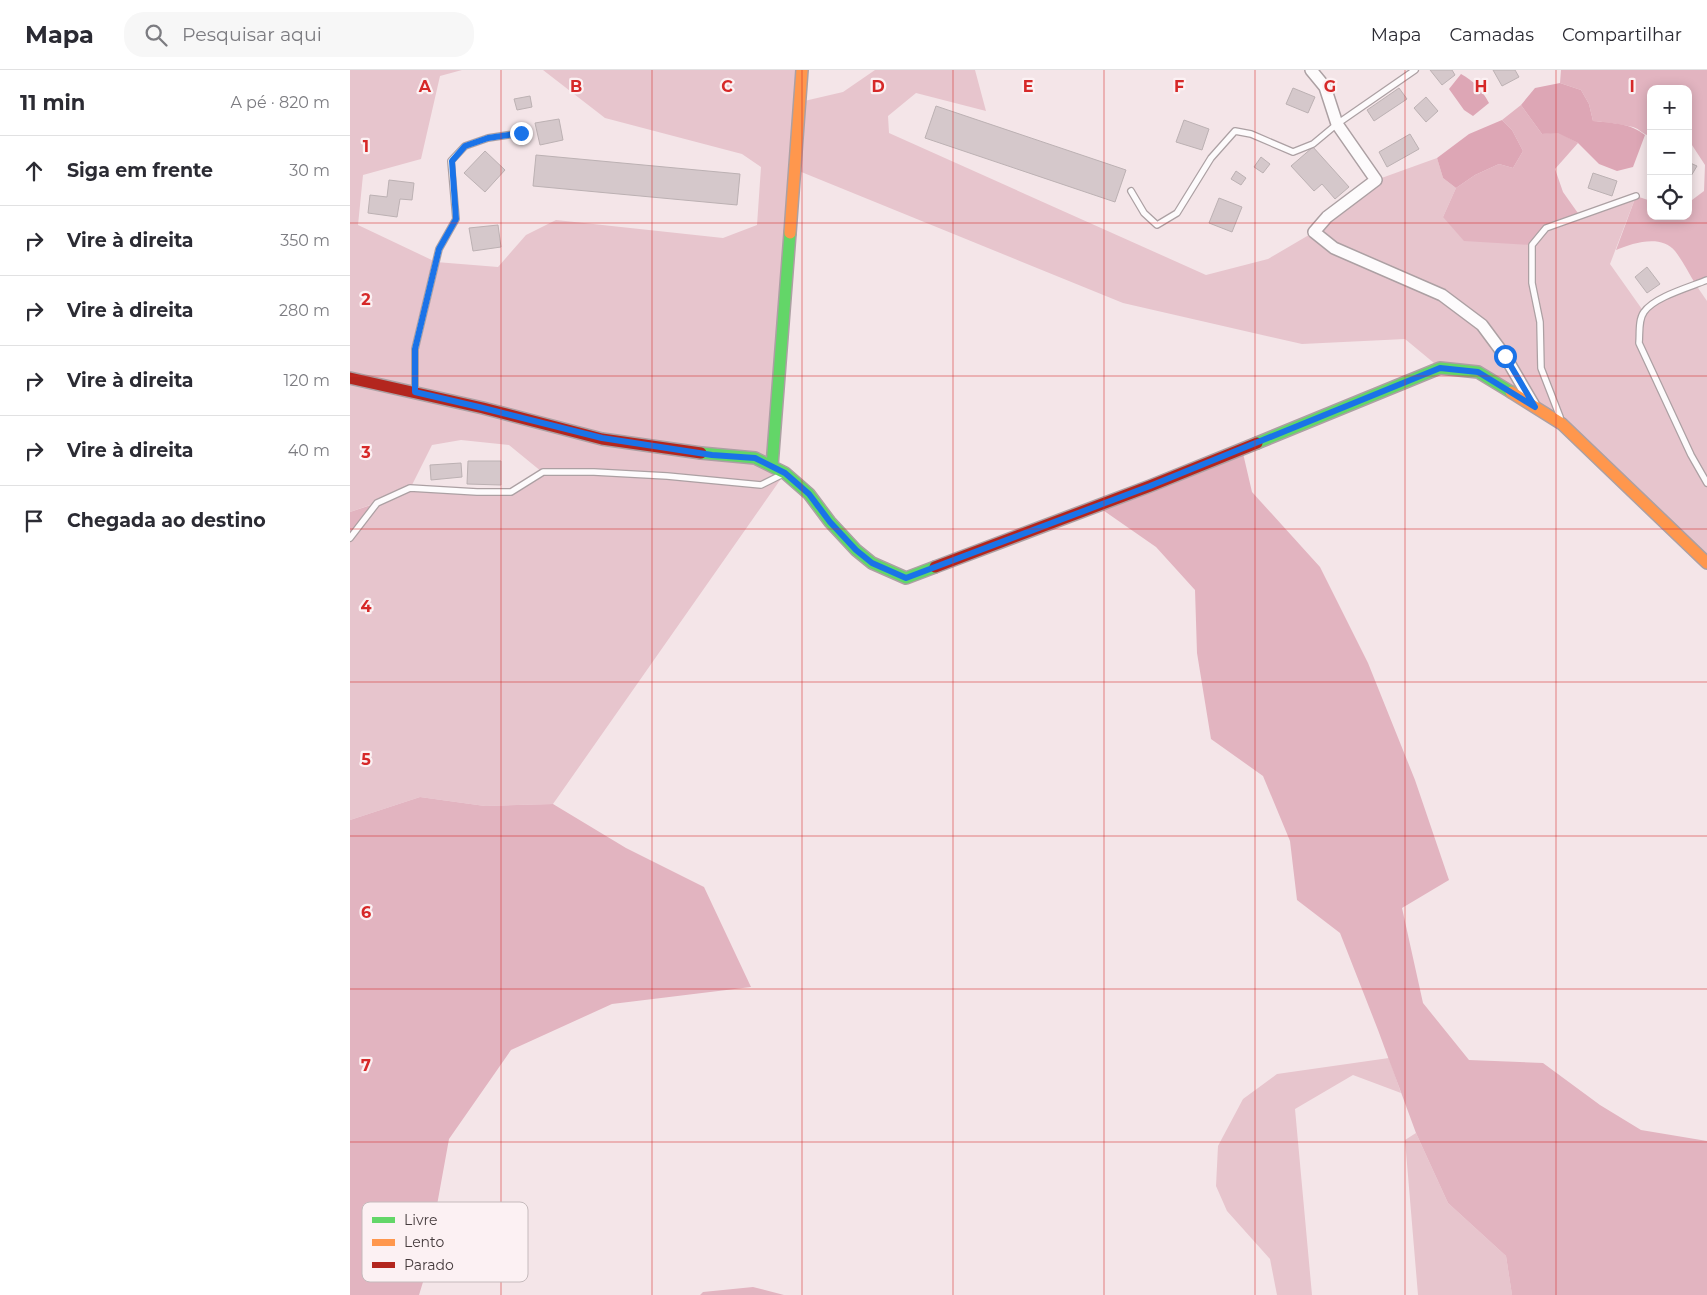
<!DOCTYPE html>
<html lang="pt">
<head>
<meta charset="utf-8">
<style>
	body { margin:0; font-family:Montserrat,sans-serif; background:#f7f7f7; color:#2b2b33 }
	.controls { position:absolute; right:15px; top:15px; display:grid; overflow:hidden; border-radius:10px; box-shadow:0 2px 12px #0003 }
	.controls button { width:45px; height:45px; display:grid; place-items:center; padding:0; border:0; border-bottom:1px solid #e1e1e2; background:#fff; color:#2b2b33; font:25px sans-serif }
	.stop { position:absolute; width:15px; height:15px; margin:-11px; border:4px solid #1a73e8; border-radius:50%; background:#fff }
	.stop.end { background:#1a73e8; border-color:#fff; box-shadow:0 1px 5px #0008 }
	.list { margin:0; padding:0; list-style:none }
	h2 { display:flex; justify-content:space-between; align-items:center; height:65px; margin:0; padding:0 20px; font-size:21px }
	h2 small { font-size:16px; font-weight:400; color:#7c7c81 }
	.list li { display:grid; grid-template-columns:32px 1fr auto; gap:15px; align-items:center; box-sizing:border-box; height:70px; padding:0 20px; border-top:1px solid #e1e1e2 }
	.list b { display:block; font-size:19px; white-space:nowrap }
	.list em { font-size:16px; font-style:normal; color:#7c7c81 }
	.icon { flex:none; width:28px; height:28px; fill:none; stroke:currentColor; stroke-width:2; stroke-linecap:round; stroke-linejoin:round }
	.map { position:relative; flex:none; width:1357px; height:1225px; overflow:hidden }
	header { display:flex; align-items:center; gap:30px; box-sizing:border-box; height:70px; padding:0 25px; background:#fff; border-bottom:1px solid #e1e1e2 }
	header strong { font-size:24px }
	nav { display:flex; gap:28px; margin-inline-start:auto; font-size:18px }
	.search { width:350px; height:45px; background:#f7f7f7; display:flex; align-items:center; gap:12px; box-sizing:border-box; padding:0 18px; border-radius:20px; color:#7c7c81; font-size:19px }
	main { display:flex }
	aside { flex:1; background:#fff }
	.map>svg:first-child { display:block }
	.green { fill:#e7c5cd; fill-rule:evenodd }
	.forest { fill:#e2b4c0 }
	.water { fill:#dda6b5 }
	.building { fill:#d5c8cb; stroke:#bcb1b3 }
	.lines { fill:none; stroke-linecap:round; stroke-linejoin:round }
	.lane-casing { stroke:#aca0a3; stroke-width:8 }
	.street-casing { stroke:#aca0a3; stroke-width:14 }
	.fast-casing { stroke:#aca0a3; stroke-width:14 }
	.slow-casing { stroke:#aca0a3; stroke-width:14 }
	.jam-casing { stroke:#aca0a3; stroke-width:14 }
	.lane { stroke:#fdfbfc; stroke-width:5.5 }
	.street { stroke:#fdfbfc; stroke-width:11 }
	.fast { stroke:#63d668; stroke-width:11 }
	.slow { stroke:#ff974d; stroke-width:11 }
	.jam { stroke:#b3261e; stroke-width:11 }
	.route { stroke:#1a73e8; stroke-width:6 }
	.grid { fill:none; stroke:#d62828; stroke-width:1; stroke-opacity:0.55 }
	.key { fill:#fcf1f3; stroke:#c5babc; stroke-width:1 }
	.key-label { font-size:14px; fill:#443a3c }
	.grid-label { font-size:16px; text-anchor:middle; font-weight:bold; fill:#d62828; stroke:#fcf1f3; stroke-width:4.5; stroke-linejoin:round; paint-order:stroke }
</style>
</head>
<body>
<header>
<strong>Mapa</strong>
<div class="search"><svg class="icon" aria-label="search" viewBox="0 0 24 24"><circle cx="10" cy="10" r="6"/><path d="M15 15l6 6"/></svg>Pesquisar aqui</div>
<nav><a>Mapa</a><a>Camadas</a><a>Compartilhar</a></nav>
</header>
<main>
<aside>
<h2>11 min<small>A pé · 820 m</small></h2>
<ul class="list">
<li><svg class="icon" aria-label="ahead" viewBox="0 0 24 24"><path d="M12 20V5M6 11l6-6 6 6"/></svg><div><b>Siga em frente</b></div><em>30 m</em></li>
<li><svg class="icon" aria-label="right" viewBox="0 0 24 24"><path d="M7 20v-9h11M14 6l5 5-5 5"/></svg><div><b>Vire à direita</b></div><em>350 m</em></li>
<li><svg class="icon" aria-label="right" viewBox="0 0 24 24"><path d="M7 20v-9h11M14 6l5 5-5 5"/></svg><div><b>Vire à direita</b></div><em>280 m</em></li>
<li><svg class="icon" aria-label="right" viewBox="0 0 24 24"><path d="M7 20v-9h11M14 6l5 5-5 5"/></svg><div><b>Vire à direita</b></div><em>120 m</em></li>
<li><svg class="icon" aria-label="right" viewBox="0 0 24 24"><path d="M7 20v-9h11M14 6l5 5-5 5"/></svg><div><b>Vire à direita</b></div><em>40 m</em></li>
<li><svg class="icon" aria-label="arrive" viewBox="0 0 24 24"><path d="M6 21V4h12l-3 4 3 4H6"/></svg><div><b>Chegada ao destino</b></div></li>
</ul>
</aside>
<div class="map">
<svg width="1357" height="1225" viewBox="0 0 1357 1225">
	<rect width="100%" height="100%" fill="#f4e5e8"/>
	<path class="green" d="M0 0H112L90 6 71 89 13 105 8 155 86 192 148 197 176 165 206 150 373 168 407 155 411 97 392 84 255 48 193 0H452L450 32 493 22 525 0H625L636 41 566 23 538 46 539 63 856 205 918 189 964 162 1026 110 1087 88 1093 108 1106 118 1093 147 1196 158 1286 126 1260 194 1294 242 1309 229 1346 215 1357 231V493L1212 354 1128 302 1090 298 1055 269 952 274 773 233 444 99 422 396 435 403 203 734 135 736 70 727 0 750V468L26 433 0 442ZM111 370 159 375 192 402 161 422 61 417 82 375Z
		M1039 988 1051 1023 1003 1005 945 1039 962 1225H927L920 1189 877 1141 866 1116 868 1076 893 1029 927 1004Z
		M1066 1063 1098 1133 1156 1186 1162 1225H1068L1055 1070Z"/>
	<path class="forest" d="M1211 0H1357V210L1346 215C1339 204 1333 191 1325 181 1311 164 1283 173 1266 180L1286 126 1301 131V146H1338V133L1354 121 1355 95 1340 72 1338 71V19H1301V66C1293 65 1290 59 1283 57 1270 54 1256 52 1243 51L1239 34 1231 20 1210 13Z
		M1171 35 1192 64 1208 62 1228 73 1205 99 1213 122 1230 146 1196 158 1182 175 1114 171 1093 147 1106 118 1125 105 1149 94 1163 98 1173 81 1162 60 1152 50Z
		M892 379 902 422 970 497 1018 593 1065 710 1099 810 1052 838 1073 933 1119 990 1193 993 1250 1035 1291 1060 1357 1071V1225H1162L1156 1186 1098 1133 1066 1063 1028 960 990 863 947 830 940 771 913 706 861 669 847 583 845 520 806 477 747 436Z
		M27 433 0 468V442Z
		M70 727 135 736 203 734 276 778 354 817 401 917 262 934 161 980 99 1069 73 1212 69 1225H0V750Z
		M403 1217 434 1225H350L353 1222Z"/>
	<path class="water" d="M1111 4C1124 11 1132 20 1139 33L1123 46 1114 40 1099 19Z
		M1210 13 1231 20 1239 34 1243 51C1262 53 1280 53 1295 65L1283 97 1267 101 1249 94 1228 73 1208 63 1192 64 1171 35 1185 18Z
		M1152 50 1162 60 1173 81 1163 98 1149 94 1125 105 1106 118 1093 108 1087 88 1119 64Z"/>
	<path class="building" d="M1080 0H1102L1105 5 1092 15Z
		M1143 0H1165L1169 7 1152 16Z
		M943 18 965 27 958 43 936 34Z
		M1049 18 1057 29 1024 51 1017 40Z
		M180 26 182 37 167 40 164 29Z
		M1076 27 1088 41 1076 52 1064 38Z
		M586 36 776 100 765 132 575 68Z
		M209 49 213 70 190 75 185 53Z
		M834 50 859 59 852 80 826 72Z
		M1060 64 1069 79 1037 97 1029 82Z
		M963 77 999 117 985 129 972 114 964 121 941 96Z
		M135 81 155 100 135 122 114 103Z
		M186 85 390 104 387 135 183 116Z
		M911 87 920 94 913 103 904 97Z
		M1338 92 1347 96 1338 111Z
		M886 101 896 108 891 115 881 109Z
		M1243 103 1267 111 1262 126 1238 118Z
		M39 110 64 113 62 130 50 129 47 147 18 143 20 125 37 127Z
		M869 128 892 137 882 162 859 153Z
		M148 155 151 177 123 181 119 158Z
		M1297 197 1310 214 1297 223 1285 207Z
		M118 391H151V415L117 414Z
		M111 393 112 407 81 410 80 395Z"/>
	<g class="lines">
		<defs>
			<path id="lane" d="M781 121 794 143 807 155 827 143 861 88 885 61 901 64 943 82 963 74 987 54 1065 0
				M1357 210C1340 217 1304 227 1294 242 1288 250 1290 264 1289 273L1341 385 1357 413
				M65 320V279L89 179 106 149 101 91 115 76 138 68 171 63
				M1210 347 1191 298 1190 252 1182 213V175L1196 158 1286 126
				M0 468 27 433 60 418 127 422H161L193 402H244L317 406 411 415 431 405"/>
			<path id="street" d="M961 0 975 17 987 54 1026 110 977 147 964 162 984 178 1092 225 1132 255 1155 286 1183 334"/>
			<path id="fast" d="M907 373 1090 298 1128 302 1161 322
				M351 383 405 388 435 403 459 424 480 452 506 480 522 493 556 508 585 497
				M422 396 440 163"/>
			<path id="slow" d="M440 163 452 0
				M1161 322 1212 354 1357 493"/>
			<path id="jam" d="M0 308 133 338 252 369 351 383
				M585 497 800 416 907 373"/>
		</defs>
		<use href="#lane" class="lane-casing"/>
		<use href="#street" class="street-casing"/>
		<use href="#fast" class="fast-casing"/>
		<use href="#slow" class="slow-casing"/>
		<use href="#jam" class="jam-casing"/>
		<use href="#lane" class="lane"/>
		<use href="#street" class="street"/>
		<use href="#fast" class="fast"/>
		<use href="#slow" class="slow"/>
		<use href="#jam" class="jam"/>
	</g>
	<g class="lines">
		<path class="route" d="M171 63 138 68 115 76 102 91 106 149 89 179 65 279V322L133 338 252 368 362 385 405 388 435 403 459 424 480 452 506 480 522 493 556 508 800 416 1090 298 1128 302 1185 337 1155 286"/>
	</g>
	<path class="grid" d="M151 0V1225M302 0V1225M452 0V1225M603 0V1225M754 0V1225M905 0V1225M1055 0V1225M1206 0V1225M0 153H1357M0 306H1357M0 459H1357M0 612H1357M0 766H1357M0 919H1357M0 1072H1357"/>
	<rect x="12" y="1132" width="166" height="80" rx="8" class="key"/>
	<rect x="22" y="1147" width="23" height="6" fill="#63d668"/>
	<rect x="22" y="1169" width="23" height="7" fill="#ff974d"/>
	<rect x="22" y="1192" width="23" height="6" fill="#b3261e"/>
	<g class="key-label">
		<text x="54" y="1155">Livre</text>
		<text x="54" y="1177">Lento</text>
		<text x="54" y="1200">Parado</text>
	</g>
	<g class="grid-label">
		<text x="75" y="22">A</text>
		<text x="226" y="22">B</text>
		<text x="377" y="22">C</text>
		<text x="528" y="22">D</text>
		<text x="678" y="22">E</text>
		<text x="829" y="22">F</text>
		<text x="980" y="22">G</text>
		<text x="1131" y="22">H</text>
		<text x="1282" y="22">I</text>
		<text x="16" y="82">1</text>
		<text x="16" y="235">2</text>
		<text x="16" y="388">3</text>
		<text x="16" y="542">4</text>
		<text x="16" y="695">5</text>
		<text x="16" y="848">6</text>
		<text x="16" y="1001">7</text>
	</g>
</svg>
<div class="controls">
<button>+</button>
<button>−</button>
<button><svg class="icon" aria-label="locate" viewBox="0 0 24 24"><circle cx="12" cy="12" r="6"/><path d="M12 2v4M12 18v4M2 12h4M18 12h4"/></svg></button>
</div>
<div class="stop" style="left:1155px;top:286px"></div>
<div class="stop end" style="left:171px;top:63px"></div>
</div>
</main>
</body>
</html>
